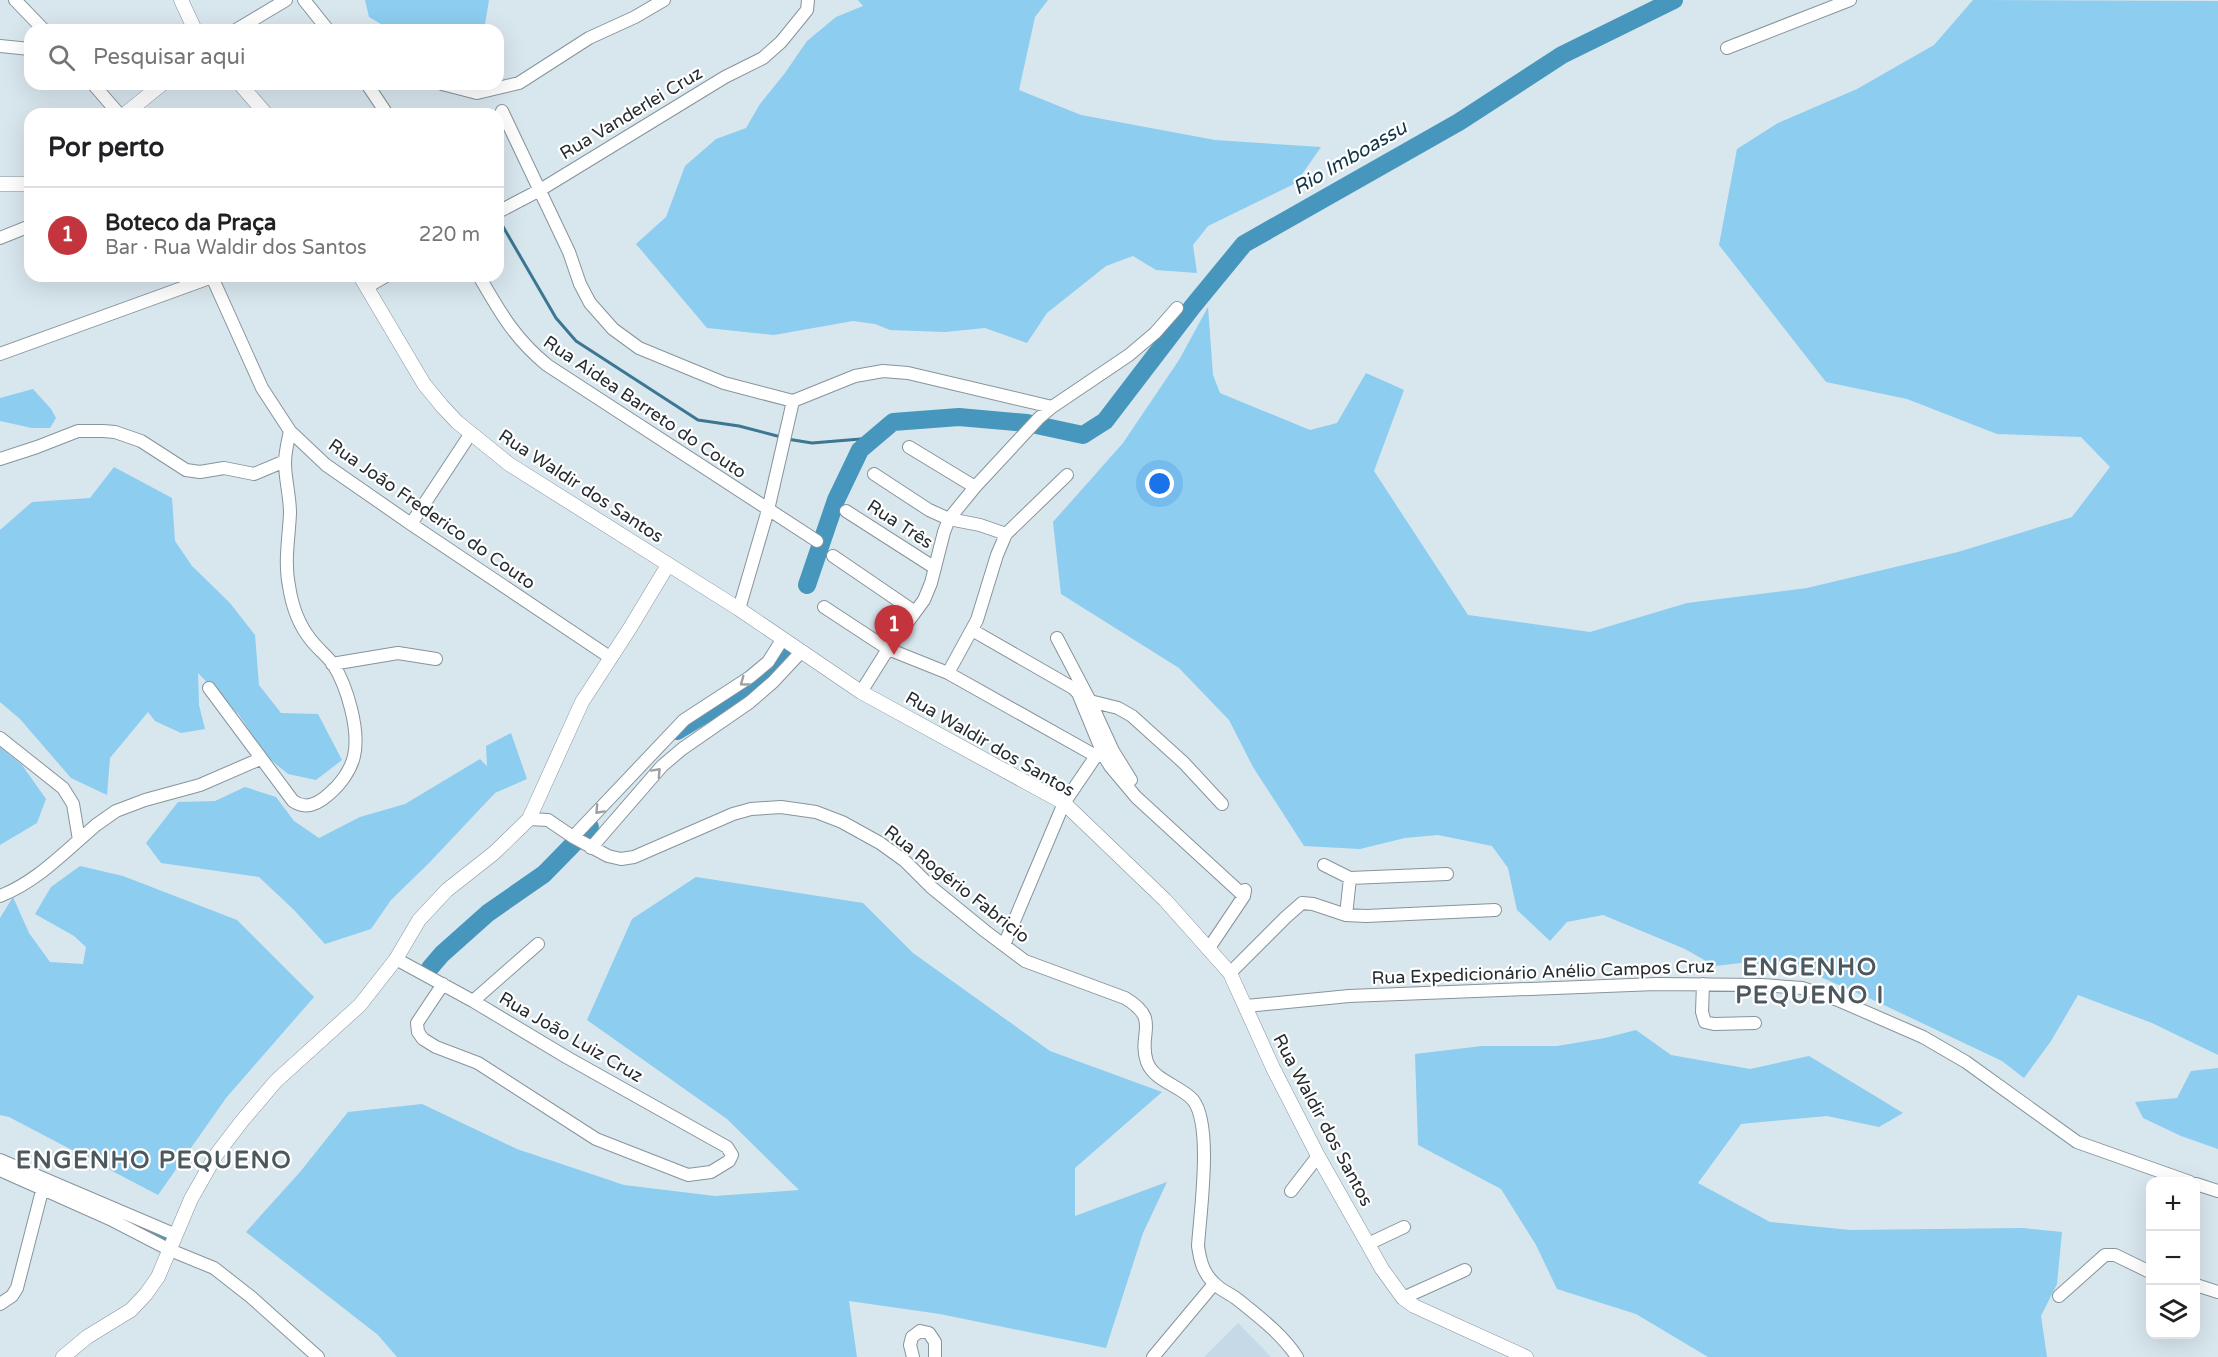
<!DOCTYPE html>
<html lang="pt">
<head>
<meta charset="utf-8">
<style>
	body { margin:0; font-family:"Varela Round",sans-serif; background:#f2f2f2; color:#202124 }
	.controls { position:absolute; right:18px; bottom:18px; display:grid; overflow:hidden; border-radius:12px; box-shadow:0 6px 24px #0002 }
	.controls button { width:54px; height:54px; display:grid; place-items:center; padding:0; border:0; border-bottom:2px solid #e0e0e0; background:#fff; color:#202124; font:30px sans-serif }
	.you { position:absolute; left:1160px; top:484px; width:21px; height:21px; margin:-15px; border:4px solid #fff; border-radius:50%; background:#1a73e8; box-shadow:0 0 0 9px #1a73e833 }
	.badge { display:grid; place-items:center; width:39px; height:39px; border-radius:50%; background:#c4343d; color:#fff; font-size:20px; font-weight:700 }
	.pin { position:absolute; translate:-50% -50px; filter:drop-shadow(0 2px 3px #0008) }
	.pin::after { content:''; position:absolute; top:32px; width:21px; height:18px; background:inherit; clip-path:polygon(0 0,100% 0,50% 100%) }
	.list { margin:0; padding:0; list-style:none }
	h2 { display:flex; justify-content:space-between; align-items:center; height:78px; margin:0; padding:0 24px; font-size:26px }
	h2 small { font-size:20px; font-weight:400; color:#757577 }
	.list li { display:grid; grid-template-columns:39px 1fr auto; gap:18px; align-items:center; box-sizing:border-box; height:96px; padding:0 24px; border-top:2px solid #e0e0e0 }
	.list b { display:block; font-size:22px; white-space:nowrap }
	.list p { margin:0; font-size:20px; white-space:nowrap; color:#757577 }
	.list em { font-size:20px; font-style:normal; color:#757577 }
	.icon { flex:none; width:33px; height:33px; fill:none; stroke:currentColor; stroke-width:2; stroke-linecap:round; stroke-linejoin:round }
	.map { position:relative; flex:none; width:2218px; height:1357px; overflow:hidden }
	.search { position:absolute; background:#fff; box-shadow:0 6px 24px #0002; left:24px; top:24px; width:480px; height:66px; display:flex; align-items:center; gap:15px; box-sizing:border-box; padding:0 21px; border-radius:18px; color:#757577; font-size:22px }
	.panel { position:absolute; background:#fff; box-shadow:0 6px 24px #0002; left:24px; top:108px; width:480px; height:174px; border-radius:18px }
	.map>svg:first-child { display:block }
	.built { fill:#c5dae6 }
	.green { fill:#8ccdf0 }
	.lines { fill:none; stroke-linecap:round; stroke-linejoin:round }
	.stream { stroke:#3c7692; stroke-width:3 }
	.river { stroke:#4696bd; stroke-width:18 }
	.minor-casing { stroke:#87949b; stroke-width:14 }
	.tertiary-casing { stroke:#87949b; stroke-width:15 }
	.minor { stroke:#fff; stroke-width:12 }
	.tertiary { stroke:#fff; stroke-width:14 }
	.oneway { stroke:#9da0a1 }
	.labels { text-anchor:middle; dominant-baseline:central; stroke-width:4.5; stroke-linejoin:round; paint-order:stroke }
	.street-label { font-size:18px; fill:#262c2f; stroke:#fff }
	.water-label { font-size:20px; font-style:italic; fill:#123647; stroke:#fff }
	.district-label { font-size:24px; font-weight:bold; letter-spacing:1.5px; fill:#4c585e; stroke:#fff }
</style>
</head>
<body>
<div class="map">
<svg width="2218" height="1357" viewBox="0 0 2218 1357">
	<rect width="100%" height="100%" fill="#d8e6ee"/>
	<path class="built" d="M1238 1323 1271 1357H1204Z"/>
	<path class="green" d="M365 0H489L484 30H391L369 17Z
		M858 0H1048L1035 17 1019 90 1081 115 1215 140 1321 147 1296 183 1208 226 1193 245 1197 273 1156 270 1133 256 1106 266 1047 313 1027 343 985 328 945 332 890 330 875 324 853 321 774 335 707 328 636 244 666 217 685 166 716 139 746 128 760 104 785 73 807 41 836 17 863 6Z
		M1973 0 2218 1V1055L2152 1023 2078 995 2051 1041 2024 1078 2002 1061 1869 998 1818 976 1775 965 1741 963 1715 966 1685 949 1603 915 1567 922 1550 941 1517 910 1508 868 1492 846 1438 835 1405 838 1360 849 1304 846 1253 767 1229 720 1179 668 1061 594 1053 522 1123 443 1179 360 1208 307 1213 375 1220 393 1310 430 1337 423 1366 373 1404 390 1374 471 1468 615 1590 632 1687 603 1807 588 1958 552 2072 517 2110 467 2081 437 1997 434 1907 399 1826 382 1719 245 1737 149 1778 123 1857 89 1934 45Z
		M33 389 51 409 56 418 50 428H32L0 421V398Z
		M114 467 172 498 175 541 192 566 230 603 255 635 259 685 281 713 318 714 342 760 316 780 288 774 266 756 239 715 198 673 199 705 205 729 181 733 155 721 148 712 110 758 107 795 71 778 20 719 0 702V530L32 502 90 498Z
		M511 733 527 779 495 793 429 863 391 900 371 929 325 944 294 910 259 877 161 863 146 843 178 802 215 801 245 787 276 797 294 821 319 838 360 817 405 804 480 759 487 766 486 746Z
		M0 747 22 765 46 799 37 823 0 845Z
		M80 866 123 876 237 920 314 997 226 1098 158 1195 9 1117 0 1115V918L13 897 29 933 50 962 83 964 86 947 74 936 35 914 51 887Z
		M696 877 863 903 913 953 1050 1051 1162 1092 1075 1168V1216L1167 1182 1143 1233 1106 1348 940 1314 849 1301 857 1357H397L378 1335 246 1232 300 1172 348 1112 422 1104 517 1149 624 1185 715 1196 799 1190 727 1119 587 1020 632 919Z
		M1636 1030 1671 1055 1750 1069 1809 1056 1903 1113 1879 1127 1827 1116 1741 1124 1698 1183 1770 1222 1850 1230 2023 1228 2062 1232 2057 1284 2041 1316 2047 1357H1708L1636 1314 1557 1289 1536 1245 1501 1189 1418 1145 1415 1054 1482 1046H1557L1605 1038Z
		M2218 1068V1149L2181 1136 2143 1118 2135 1102 2177 1098 2191 1071Z"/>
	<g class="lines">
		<path class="stream" d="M498 218 556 318 576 341 698 420 739 426 781 437
			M787 439 812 443 873 438"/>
		<path class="river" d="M807 585 836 500 860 450 893 422 959 417 1027 423 1083 435 1105 421 1193 306 1244 244 1459 122 1562 55 1674 0
			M677 731 733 697 785 654
			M430 968 442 954 488 913 544 874 590 827
			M112 1214 166 1239"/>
		<defs>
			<path id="minor" d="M15 0 44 30
				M304 0 328 30
				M236 30 286 0
				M0 46 30 49
				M1727 48 1850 0
				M93 84 119 114
				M367 84 387 114
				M442 84 477 93 519 83 589 38 635 17 664 0
				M502 111 569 252 580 284 590 303 613 329 639 348 724 383 793 401 855 376 883 371 908 373 1052 407
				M498 212 540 190 725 77 763 58 781 42 807 10 808 0
				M0 238 30 226
				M479 276C500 312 514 338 547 365L817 541
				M212 277 262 388 290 431 326 465 411 524 611 658
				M367 287 386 276
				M0 354 215 276
				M909 447 975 487
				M0 459 37 447 78 431H103L115 432 141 441 186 470 200 472 224 468 254 474 285 461
				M874 474 929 510 949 519 980 525 1006 534
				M846 511 935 568
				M411 524 471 433
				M833 556 915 612
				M824 607 888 649 948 673 1096 756H1104L1110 766 1136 797 1244 896
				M739 609 768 510 793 401
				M972 630 1073 688 1078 693 1104 756 1109 753
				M1057 638 1090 701 1113 751 1131 780
				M332 664 398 653 436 659
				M948 673 977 620 997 555 1006 534 1067 475
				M209 688 293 801C306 810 318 804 329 794 340 785 351 770 354 756 360 730 347 686 333 664 327 656 318 649 311 640 298 624 292 606 289 586 284 562 289 537 290 513 290 496 285 479 285 463 285 452 288 441 290 431
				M861 692 888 649 924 600 931 583 944 532 949 519 975 487 1039 418 1052 407 1129 355 1155 333 1177 308
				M1090 701 1118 708 1132 716 1184 763 1222 804
				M0 738 63 788 73 804 79 840C54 862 31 884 0 896
				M529 819 548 820 573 837 608 856 621 859 634 857 733 814 751 809 781 807 816 812 842 822 880 843 905 861 931 887 985 931 1025 961 1125 998C1162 1020 1137 1033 1147 1062 1154 1081 1181 1086 1193 1100 1213 1125 1200 1213 1198 1246 1200 1260 1203 1273 1214 1283 1220 1290 1229 1293 1237 1299 1258 1316 1282 1334 1297 1357
				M573 837 684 720 750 677 768 662 782 640
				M79 840 96 825 116 811 145 800 200 785 260 759
				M591 848 662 766 682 749 750 702 773 682 801 652
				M1324 865 1350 878 1447 874
				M1346 915 1350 878
				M1004 945 1064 803 1096 756
				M1209 948 1244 896 1245 890
				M396 959 473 1001 568 1058 727 1147 732 1155 729 1161 711 1172 688 1175 596 1139 478 1063 436 1047 423 1039 418 1032 417 1023 443 984
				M1230 973 1286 917 1302 903 1313 904 1346 915 1366 916 1495 910
				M1703 984 1702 1012 1705 1022 1714 1024 1755 1023
				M473 1001 538 944
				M1246 1006 1349 996 1656 984 1762 985 1802 988 1838 1000 1923 1037 1966 1062 2077 1142 2190 1182
				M0 1160 176 1235
				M0 1170 110 1219 170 1250 214 1268 251 1297 318 1357
				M2196 1184 2218 1191
				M1291 1191 1318 1156
				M1368 1244 1404 1227
				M2196 1285 2218 1292
				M2059 1296 2105 1255H2115L2150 1272
				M1403 1298 1465 1270
				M0 1304 12 1296 17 1288 44 1183
				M913 1357 910 1345 912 1337 920 1331 929 1333 935 1342V1357
				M1153 1357 1214 1284"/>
			<path id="tertiary" d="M181 0 195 30
				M240 84 266 114
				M125 114 162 84
				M0 184H30
				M360 276 424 384 442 406 457 422 509 464 739 609 861 692 1064 803 1165 900 1230 973 1273 1068 1318 1156 1382 1269 1403 1298 1414 1306 1526 1357
				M63 1357 87 1337 131 1310 146 1294 158 1277 191 1199 216 1155 242 1121 276 1081 360 1005 396 959 419 920 447 890 494 853 529 819 582 702 630 628 668 565"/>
		</defs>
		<use href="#minor" class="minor-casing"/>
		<use href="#tertiary" class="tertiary-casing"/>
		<use href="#minor" class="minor"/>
		<use href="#tertiary" class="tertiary"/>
	</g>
	<defs><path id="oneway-chevron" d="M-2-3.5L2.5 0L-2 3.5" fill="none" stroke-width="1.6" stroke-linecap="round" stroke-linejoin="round" transform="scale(1.5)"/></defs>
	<g class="oneway">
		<use href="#oneway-chevron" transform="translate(744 682) rotate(144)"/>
		<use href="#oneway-chevron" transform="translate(657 772) rotate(-47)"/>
		<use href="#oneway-chevron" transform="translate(599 810) rotate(133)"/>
	</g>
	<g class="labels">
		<g class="street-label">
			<text transform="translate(631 113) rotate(-31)">Rua Vanderlei Cruz</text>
			<text transform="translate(645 407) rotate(34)">Rua Aidea Barreto do Couto</text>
			<text transform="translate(581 486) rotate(33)">Rua Waldir dos Santos</text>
			<text transform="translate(432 514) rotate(35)">Rua João Frederico do Couto</text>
			<text transform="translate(900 524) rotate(33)">Rua Três</text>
			<text transform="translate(990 744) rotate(30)">Rua Waldir dos Santos</text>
			<text transform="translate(957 884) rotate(38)">Rua Rogério Fabricio</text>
			<text transform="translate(1543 972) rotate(-2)">Rua Expedicionário Anélio Campos Cruz</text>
			<text transform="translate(571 1037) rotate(30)">Rua João Luiz Cruz</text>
			<text transform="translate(1323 1120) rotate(62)">Rua Waldir dos Santos</text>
		</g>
		<g class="water-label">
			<text transform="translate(1350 158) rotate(-30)">Rio Imboassu</text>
		</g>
		<g class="district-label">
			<text x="1810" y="967">ENGENHO<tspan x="1810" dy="28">PEQUENO I</tspan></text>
			<text x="154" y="1160">ENGENHO PEQUENO</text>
		</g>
	</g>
</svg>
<div class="controls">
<button>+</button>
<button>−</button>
<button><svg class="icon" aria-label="layers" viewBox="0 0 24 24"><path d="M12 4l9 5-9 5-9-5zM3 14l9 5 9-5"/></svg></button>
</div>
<div class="you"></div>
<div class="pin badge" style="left:894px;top:655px">1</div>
<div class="search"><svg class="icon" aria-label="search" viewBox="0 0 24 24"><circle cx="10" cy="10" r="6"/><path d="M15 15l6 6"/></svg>Pesquisar aqui</div>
<section class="panel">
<h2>Por perto<small></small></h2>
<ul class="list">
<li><span class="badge">1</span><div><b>Boteco da Praça</b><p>Bar · Rua Waldir dos Santos</p></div><em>220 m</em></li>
</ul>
</section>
</div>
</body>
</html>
